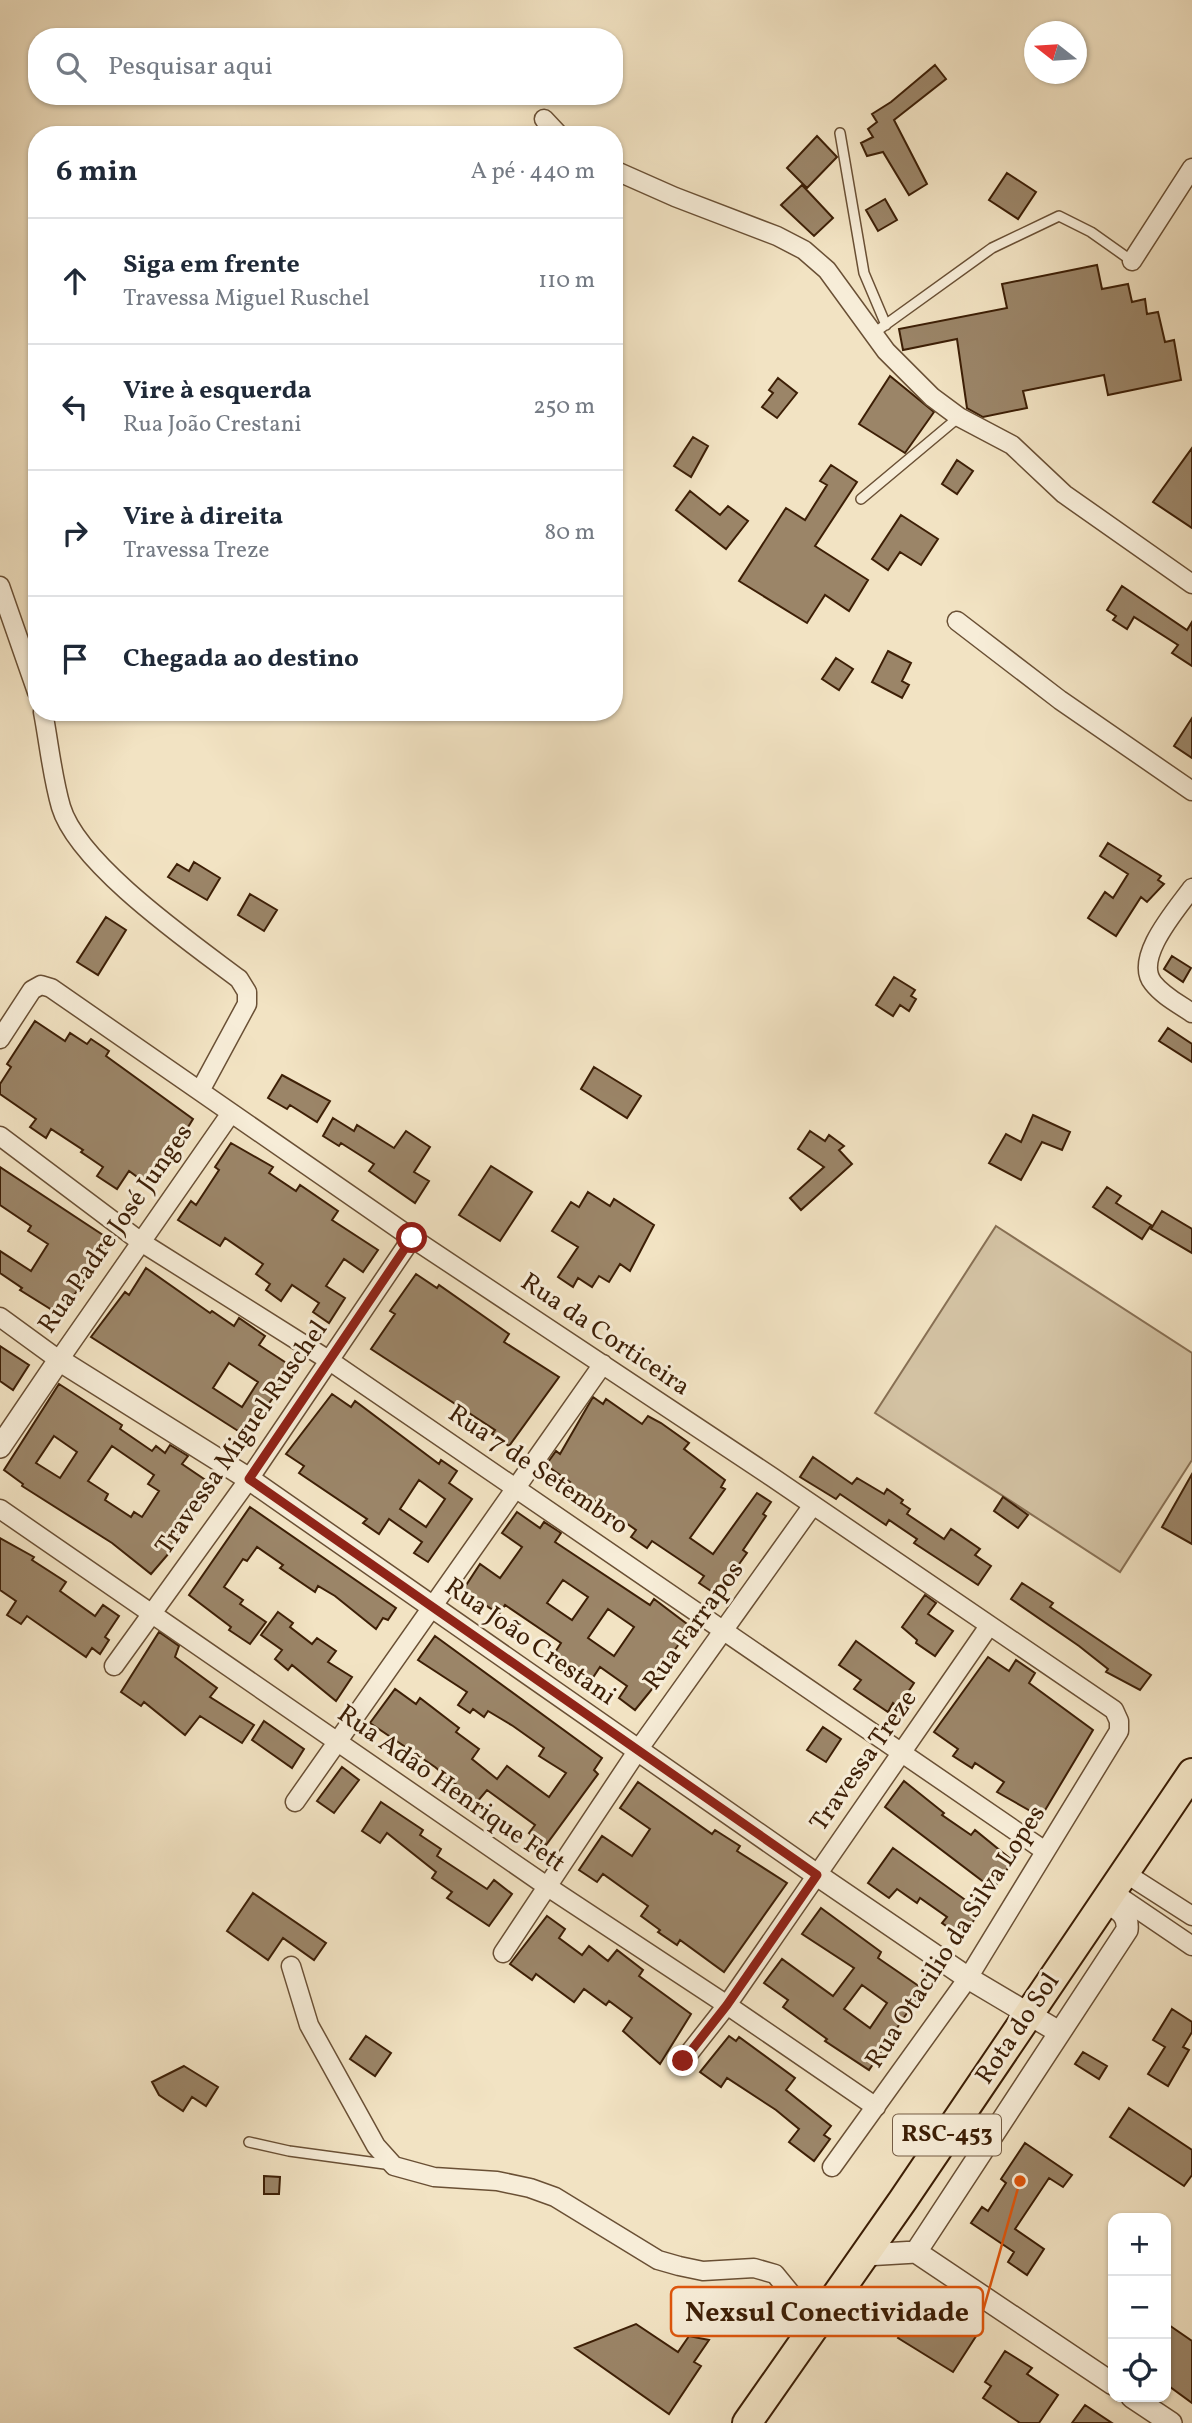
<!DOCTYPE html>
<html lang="pt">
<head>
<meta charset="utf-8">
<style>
	body { margin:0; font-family:Vollkorn,serif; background:#f6f6f7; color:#1f2937 }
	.controls { position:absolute; right:21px; bottom:21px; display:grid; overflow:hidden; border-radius:14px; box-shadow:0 2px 5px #0004 }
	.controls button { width:63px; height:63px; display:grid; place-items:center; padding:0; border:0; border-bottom:2px solid #e0e1e3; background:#fff; color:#1f2937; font:35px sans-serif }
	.compass { position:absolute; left:1024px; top:21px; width:63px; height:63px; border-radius:50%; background:#fff; box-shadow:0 2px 5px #0004; rotate:287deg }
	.stop { position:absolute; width:21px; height:21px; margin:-16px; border:5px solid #8f2418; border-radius:50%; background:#fff }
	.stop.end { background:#8f2418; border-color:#fff; box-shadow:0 2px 7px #0008 }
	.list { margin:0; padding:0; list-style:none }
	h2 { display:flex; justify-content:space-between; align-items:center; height:91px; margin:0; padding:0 28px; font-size:30px }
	h2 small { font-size:23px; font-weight:400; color:#747a83 }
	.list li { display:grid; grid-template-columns:46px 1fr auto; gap:21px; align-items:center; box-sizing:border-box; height:126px; padding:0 28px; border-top:2px solid #e0e1e3 }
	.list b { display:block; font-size:26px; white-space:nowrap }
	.list p { margin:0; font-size:23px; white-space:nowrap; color:#747a83 }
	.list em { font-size:23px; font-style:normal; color:#747a83 }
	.icon { flex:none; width:38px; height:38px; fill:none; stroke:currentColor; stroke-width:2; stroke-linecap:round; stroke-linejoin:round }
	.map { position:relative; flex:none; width:1192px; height:2423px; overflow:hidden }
	.search { position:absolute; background:#fff; box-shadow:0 2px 5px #0004; left:28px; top:28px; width:595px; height:77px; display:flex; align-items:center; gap:18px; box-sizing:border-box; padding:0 24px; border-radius:28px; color:#747a83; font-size:26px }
	.panel { position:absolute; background:#fff; box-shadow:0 2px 5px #0004; left:28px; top:126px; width:595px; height:595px; border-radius:28px }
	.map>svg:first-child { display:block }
	.green { fill:#d3c2a3; stroke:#887054; stroke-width:2 }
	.building { fill:#9b8568; stroke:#3d1f06; stroke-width:2; fill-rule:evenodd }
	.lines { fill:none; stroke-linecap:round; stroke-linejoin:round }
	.service-casing { stroke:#6a5035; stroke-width:12 }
	.minor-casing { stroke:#6a5035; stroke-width:21 }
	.tertiary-casing { stroke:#6a5035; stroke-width:24 }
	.trunk-casing { stroke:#3d1f06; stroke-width:32 }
	.service { stroke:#f7edd8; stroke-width:9 }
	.minor { stroke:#f7edd8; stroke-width:18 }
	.tertiary { stroke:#f7edd8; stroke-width:21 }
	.trunk { stroke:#f2e3c3; stroke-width:28 }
	.route { stroke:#8f2418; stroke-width:9 }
	.labels { text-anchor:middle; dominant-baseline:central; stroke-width:6; stroke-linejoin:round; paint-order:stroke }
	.shield { fill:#f7edd8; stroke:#755d45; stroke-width:2 }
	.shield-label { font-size:24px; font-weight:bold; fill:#3d1f06 }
	.street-label { font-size:26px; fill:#3d1f06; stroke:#f7edd8 }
	.leader { fill:none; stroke:#df560c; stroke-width:2.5 }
	.callout-dot { fill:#df560c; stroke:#f7edd8; stroke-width:2.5 }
	.callout { fill:#f7edd8; stroke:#df560c; stroke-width:2.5 }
	.callout-label { font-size:28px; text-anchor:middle; font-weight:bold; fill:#3d1f06 }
</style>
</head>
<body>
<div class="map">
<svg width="1192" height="2423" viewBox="0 0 1192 2423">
	<rect width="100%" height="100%" fill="#f2e3c3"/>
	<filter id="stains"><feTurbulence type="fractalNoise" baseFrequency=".00286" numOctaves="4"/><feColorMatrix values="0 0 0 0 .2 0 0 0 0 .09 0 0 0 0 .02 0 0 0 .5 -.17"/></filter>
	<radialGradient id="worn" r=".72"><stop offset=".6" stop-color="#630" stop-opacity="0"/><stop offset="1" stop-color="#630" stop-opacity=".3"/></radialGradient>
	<path class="green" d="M996 1226 1192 1353V1460L1120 1572 875 1413Z"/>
	<path class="building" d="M935 65 946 79 894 120 927 184 909 195 883 152 867 156 861 143 873 137 868 129 877 122 872 114 891 102Z
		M817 136 837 157 807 188 787 168Z
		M1007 173 1036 192 1018 219 989 200Z
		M802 185 833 218 814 236 781 205Z
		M885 199 897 220 878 231 866 210Z
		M1097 265 1102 289 1128 284 1132 302 1145 299 1147 314 1158 312 1165 342 1174 340 1181 380 1108 395 1104 375 1023 391 1027 408 983 417 967 408 957 339 903 350 899 329 1007 308 1002 284Z
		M890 376 934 412 905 453 859 424Z
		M778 378 797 393 777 418 762 407 773 393 769 390Z
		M693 437 708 446 691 477 674 466Z
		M1192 448V528L1153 502Z
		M957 460 973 471 957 494 942 484Z
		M831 465 857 482 815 546 868 580 849 611 825 595 807 623 739 581 786 508 805 520 827 485 820 481Z
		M690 491 720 515 728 506 748 521 726 549 676 510Z
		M901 515 938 539 921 565 900 552 888 570 872 559Z
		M1122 586 1187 630 1192 622V666L1172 653 1178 645 1134 617 1127 629 1113 620 1116 616 1107 610Z
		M888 651 911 663 902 681 909 685 902 698 872 682Z
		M836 658 853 669 839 690 822 679Z
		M1192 718V758L1174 746Z
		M1108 843 1161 876 1158 880 1164 884 1147 902 1141 897 1116 936 1088 918 1105 892 1113 898 1128 874 1100 856Z
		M194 862 220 878 207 900 168 877 177 864 189 871Z
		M250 894 277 910 264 931 238 915Z
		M106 917 126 930 98 975 77 962Z
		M1172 956 1191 968 1183 982 1164 969Z
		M894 977 915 990 911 996 916 999 909 1011 900 1005 893 1016 876 1005Z
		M35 1021 65 1041 70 1033 87 1044 91 1039 109 1051 106 1056 193 1119 151 1187 129 1171 117 1189 97 1176 103 1167 81 1152 83 1150 51 1129 46 1138 30 1127 36 1119 0 1094V1084L11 1067 7 1064Z
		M1168 1028 1192 1044V1062L1159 1041Z
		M594 1067 641 1096 627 1118 581 1089Z
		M282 1075 330 1101 317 1122 290 1105 287 1109 268 1098Z
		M1033 1115 1070 1132 1062 1150 1042 1142 1021 1180 989 1163 1006 1134 1021 1142Z
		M333 1118 354 1131 357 1125 394 1148 406 1131 430 1147 414 1172 429 1181 415 1203 369 1171 374 1164 341 1143 339 1146 323 1136Z
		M810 1131 825 1141 829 1135 844 1146 839 1150 852 1164 801 1210 790 1198 824 1167 798 1149Z
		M231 1143 273 1167 269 1173 296 1191 300 1185 338 1211 332 1220 378 1250 363 1272 344 1259 326 1286 345 1298 329 1323 313 1312 319 1303 292 1285 281 1301 266 1290 270 1284 256 1274 263 1264 225 1238 220 1246 178 1220 191 1201 196 1205 219 1170 215 1167Z
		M491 1166 532 1192 500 1241 459 1215Z
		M0 1167 112 1241 60 1315 20 1290 22 1288 0 1273V1251L31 1271 48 1244 28 1231 31 1226 0 1205Z
		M1107 1187 1121 1196 1116 1203 1151 1225 1142 1239 1093 1207Z
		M588 1192 610 1206 614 1199 654 1225 630 1271 620 1264 609 1282 599 1276 592 1287 578 1278 573 1287 558 1277 578 1247 552 1231 571 1202 579 1207Z
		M1162 1211 1192 1229V1253L1151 1229Z
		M146 1268 210 1313 212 1311 234 1326 239 1318 265 1336 259 1345 294 1368 246 1436 91 1337 125 1292 129 1295ZM229 1363 258 1382 242 1407 213 1388Z
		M416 1274 437 1288 439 1285 509 1334 504 1342 559 1377 509 1446 492 1434 495 1430 371 1349 395 1314 390 1311Z
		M0 1346 29 1365 13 1390 0 1381Z
		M59 1384 122 1425 120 1429 152 1451 156 1446 165 1453 170 1445 188 1456 182 1464 207 1481 182 1518 188 1522 176 1545 151 1574 112 1543 22 1486 23 1484 4 1470ZM54 1436 77 1452 60 1478 36 1463ZM112 1446 154 1475 148 1484 159 1491 142 1517 134 1512 131 1517 105 1500 108 1494 88 1481Z
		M332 1394 351 1407 355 1401 439 1464 441 1460 457 1471 449 1483 472 1499 428 1562 414 1553 422 1542 389 1519 379 1534 363 1523 367 1519 299 1473 304 1466 286 1454ZM419 1480 445 1499 426 1527 400 1509Z
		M593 1397 603 1404 606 1399 642 1424 648 1416 661 1423 689 1443 684 1449 725 1480 721 1487 725 1489 690 1538 713 1554 757 1493 771 1502 763 1514 766 1516 743 1550 747 1553 717 1595 699 1583 704 1576 652 1541 647 1548 631 1537 636 1530 588 1496 582 1505 563 1492 570 1482 546 1465 556 1451 560 1454Z
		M813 1457 852 1484 857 1478 884 1494 887 1489 903 1500 901 1503 910 1509 907 1514 944 1539 951 1529 980 1549 975 1555 991 1566 978 1585 914 1543 917 1539 889 1520 886 1525 840 1494 836 1499 800 1477Z
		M1192 1474V1544L1162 1527Z
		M1003 1497 1028 1515 1018 1528 994 1511Z
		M250 1507 396 1608 388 1620 383 1618 376 1629 335 1596 318 1586 315 1592 280 1568 283 1565 257 1547 247 1561 243 1559 224 1587 243 1600 240 1604 266 1622 250 1644 229 1630 231 1627 189 1595Z
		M517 1512 540 1528 544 1522 561 1533 555 1542 650 1605 654 1599 691 1627 669 1658 674 1662 635 1710 619 1698 627 1686 600 1667 592 1679 554 1654 561 1643 505 1605 499 1614 463 1590 480 1564 500 1578 522 1547 502 1533ZM563 1580 588 1597 572 1620 547 1603ZM608 1609 634 1627 614 1656 588 1638Z
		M0 1538 34 1557 32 1560 66 1582 60 1591 95 1616 103 1605 119 1616 105 1637 109 1640 100 1654 92 1648 86 1657 27 1616 21 1624 7 1615 16 1601 0 1590Z
		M1022 1583 1053 1603 1050 1607 1151 1675 1140 1690 1106 1672 1108 1669 1079 1646 1011 1599Z
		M925 1595 936 1603 928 1614 953 1631 935 1656 916 1643 917 1640 902 1627Z
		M278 1612 293 1623 290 1627 312 1644 317 1638 336 1651 328 1662 352 1677 336 1701 292 1665 288 1670 275 1659 282 1650 261 1635Z
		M159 1632 179 1646 175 1657 217 1688 210 1697 254 1725 242 1743 200 1716 185 1735 144 1702 141 1706 121 1692Z
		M435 1636 602 1758 594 1770 598 1774 546 1845 529 1833 535 1825 487 1790 477 1802 435 1767 370 1723 395 1689 416 1704 420 1698 459 1728 456 1732 479 1749 472 1759 497 1779 507 1766 549 1797 566 1773 539 1756 544 1748 513 1726 488 1711 484 1717 473 1709 470 1713 458 1705 467 1692 418 1660Z
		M856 1641 914 1683 898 1707 893 1703 888 1712 854 1689 861 1680 839 1665Z
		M988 1657 1009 1671 1016 1660 1035 1673 1029 1683 1093 1730 1041 1817 997 1792 1004 1782 975 1763 972 1768 953 1756 958 1749 934 1732Z
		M264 1721 304 1749 292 1768 252 1740Z
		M823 1727 841 1739 826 1762 807 1750Z
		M342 1767 359 1780 334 1813 317 1801Z
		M904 1781 944 1813 942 1815 971 1835 975 1830 1013 1861 993 1889 885 1807Z
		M638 1782 712 1834 715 1830 740 1846 737 1851 787 1883 724 1972 680 1940 677 1945 658 1932 660 1930 641 1916 648 1906 631 1894 603 1874 597 1882 579 1870 602 1836 632 1856 650 1829 620 1808Z
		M381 1802 423 1830 420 1835 441 1849 437 1856 487 1889 494 1880 512 1894 489 1926 447 1898 452 1892 432 1878 436 1872 387 1833 380 1843 362 1831Z
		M893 1848 978 1909 979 1913 962 1937 942 1923 947 1917 920 1898 917 1903 897 1889 889 1898 868 1883Z
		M253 1893 326 1943 314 1960 283 1938 268 1960 227 1931Z
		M821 1908 881 1952 878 1958 923 1989 869 2070 825 2041 827 2039 783 2007 788 2000 764 1983 782 1959 833 1996 854 1968 802 1934ZM862 1985 887 2003 870 2028 844 2009Z
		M547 1916 565 1929 559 1938 582 1955 589 1946 608 1961 617 1950 643 1970 639 1976 691 2014 660 2064 623 2031 632 2018 609 2001 606 2005 584 1989 574 2002 536 1974 532 1980 510 1964Z
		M1172 2009 1192 2022V2032L1183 2047 1189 2050 1168 2086 1148 2074 1165 2047 1153 2040Z
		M366 2036 391 2053 375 2076 350 2059Z
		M729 2036 736 2041 739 2037 795 2078 786 2090 831 2126 824 2135 830 2139 814 2161 789 2142 799 2129 776 2110 727 2078 721 2087 700 2072Z
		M1083 2052 1107 2066 1099 2079 1075 2064Z
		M184 2066 218 2087 206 2106 192 2097 183 2111 159 2095 152 2082Z
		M1129 2108 1192 2150V2175L1184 2186 1110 2137Z
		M1025 2143 1072 2175 1063 2187 1049 2178 1015 2229 1044 2249 1027 2275 1008 2262 1014 2252 971 2223 982 2207 988 2211 1006 2183 1001 2179Z
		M264 2176 280 2177 279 2194H264Z
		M927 2294 980 2330 953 2372 898 2338Z
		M1166 2323 1192 2341V2403L1166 2384Z
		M636 2324 678 2352 689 2336 709 2340 694 2362 701 2366 669 2414 575 2348Z
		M1005 2351 1032 2368 1027 2374 1058 2395 1039 2423H1020L983 2398 991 2386 985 2382Z
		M1085 2405 1112 2423H1072Z"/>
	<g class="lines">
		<defs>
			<path id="service" d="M840 133 864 273 886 325
				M874 333 992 248 1059 216 1091 232 1132 261
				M861 499 959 417
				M249 2142 289 2151 392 2165"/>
			<path id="minor" d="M544 119 559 135
				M614 170 675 197 777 236 804 250 827 270 886 351 932 397 959 417 1012 445 1064 494 1192 584
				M1132 261 1192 168
				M0 586 37 692
				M957 621 1060 700 1192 791
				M43 712C49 743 52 776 61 807 78 864 190 942 239 979L247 992V1004L200 1091
				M1192 888C1177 909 1133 958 1153 983 1163 996 1179 1004 1192 1013
				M0 1039 32 990 41 985 51 988 412 1238 772 1477 1114 1710 1119 1721V1731L968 1978 832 2167
				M0 1136 141 1242 330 1361 1045 1851
				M0 1317 59 1360 231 1113
				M0 1509 548 1887 727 2005 876 2107
				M114 1666 249 1479 412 1238
				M295 1802 603 1364
				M1125 1873 1192 1916
				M1111 1891 1192 1946
				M503 1953 638 1750 813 1505
				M291 1966 309 2025 376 2146 394 2166 434 2177 497 2181 530 2188 555 2197 658 2260 679 2266 703 2271 754 2268 775 2274 816 2324
				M683 2061 727 2005 989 1626"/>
			<path id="tertiary" d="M0 1447 59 1360 249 1479 817 1875 968 1978 1059 2032
				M916 2252 1127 1930C1129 1913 1117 1909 1104 1901
				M916 2252 1113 2384
				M865 2255 916 2252
				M1132 2397 1171 2423"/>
			<path id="trunk" d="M747 2423 903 2200 1192 1773"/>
		</defs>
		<use href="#service" class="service-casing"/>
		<use href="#minor" class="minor-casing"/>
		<use href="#tertiary" class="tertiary-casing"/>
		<use href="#trunk" class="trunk-casing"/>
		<use href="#service" class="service"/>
		<use href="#minor" class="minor"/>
		<use href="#tertiary" class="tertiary"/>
		<use href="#trunk" class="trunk"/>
	</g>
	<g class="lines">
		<path class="route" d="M412 1238 249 1479 817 1875 727 2005 683 2061"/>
	</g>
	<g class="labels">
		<rect class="shield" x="893" y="2114.5" width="108" height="41" rx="5"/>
		<g class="shield-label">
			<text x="947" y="2135">RSC-453</text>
		</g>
		<g class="street-label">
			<text transform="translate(116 1229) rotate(-55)">Rua Padre José Junges</text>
			<text transform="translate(605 1335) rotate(34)">Rua da Corticeira</text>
			<text transform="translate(242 1438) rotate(-55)">Travessa Miguel Ruschel</text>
			<text transform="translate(538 1470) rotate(34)">Rua 7 de Setembro</text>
			<text transform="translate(694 1626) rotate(-54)">Rua Farrapos</text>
			<text transform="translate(530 1642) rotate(35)">Rua João Crestani</text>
			<text transform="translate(864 1761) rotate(-55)">Travessa Treze</text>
			<text transform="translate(451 1789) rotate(35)">Rua Adão Henrique Fett</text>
			<text transform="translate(956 1937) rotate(-57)">Rua Otacilio da Silva Lopes</text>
			<text transform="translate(1018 2029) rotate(-56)">Rota do Sol</text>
		</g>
	</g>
	<path class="leader" d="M1020 2181L983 2311"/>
	<circle class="callout-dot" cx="1020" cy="2181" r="7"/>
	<rect class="callout" x="671" y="2287" width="312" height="49" rx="7"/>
	<g class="callout-label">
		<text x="827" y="2321">Nexsul Conectividade</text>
	</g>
	<rect width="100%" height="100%" filter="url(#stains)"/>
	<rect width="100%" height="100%" fill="url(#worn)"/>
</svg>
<div class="controls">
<button>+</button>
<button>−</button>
<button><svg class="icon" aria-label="locate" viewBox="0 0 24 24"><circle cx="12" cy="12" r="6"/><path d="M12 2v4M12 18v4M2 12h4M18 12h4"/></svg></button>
</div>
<svg class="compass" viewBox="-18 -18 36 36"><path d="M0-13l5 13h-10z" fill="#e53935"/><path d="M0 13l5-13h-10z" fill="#747a83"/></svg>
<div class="stop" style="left:412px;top:1238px"></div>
<div class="stop end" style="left:683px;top:2061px"></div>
<div class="search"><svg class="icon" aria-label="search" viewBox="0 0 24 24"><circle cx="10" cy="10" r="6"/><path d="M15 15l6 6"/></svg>Pesquisar aqui</div>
<section class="panel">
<h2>6 min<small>A pé · 440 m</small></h2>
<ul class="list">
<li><svg class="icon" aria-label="ahead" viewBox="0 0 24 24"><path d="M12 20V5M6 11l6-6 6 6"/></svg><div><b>Siga em frente</b><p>Travessa Miguel Ruschel</p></div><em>110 m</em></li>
<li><svg class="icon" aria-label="left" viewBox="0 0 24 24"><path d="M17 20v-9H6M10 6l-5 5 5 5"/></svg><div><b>Vire à esquerda</b><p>Rua João Crestani</p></div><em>250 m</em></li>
<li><svg class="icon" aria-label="right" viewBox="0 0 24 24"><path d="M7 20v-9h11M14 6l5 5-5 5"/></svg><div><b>Vire à direita</b><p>Travessa Treze</p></div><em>80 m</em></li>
<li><svg class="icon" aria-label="arrive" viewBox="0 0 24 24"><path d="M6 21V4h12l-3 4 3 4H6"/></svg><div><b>Chegada ao destino</b></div></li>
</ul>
</section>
</div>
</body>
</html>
